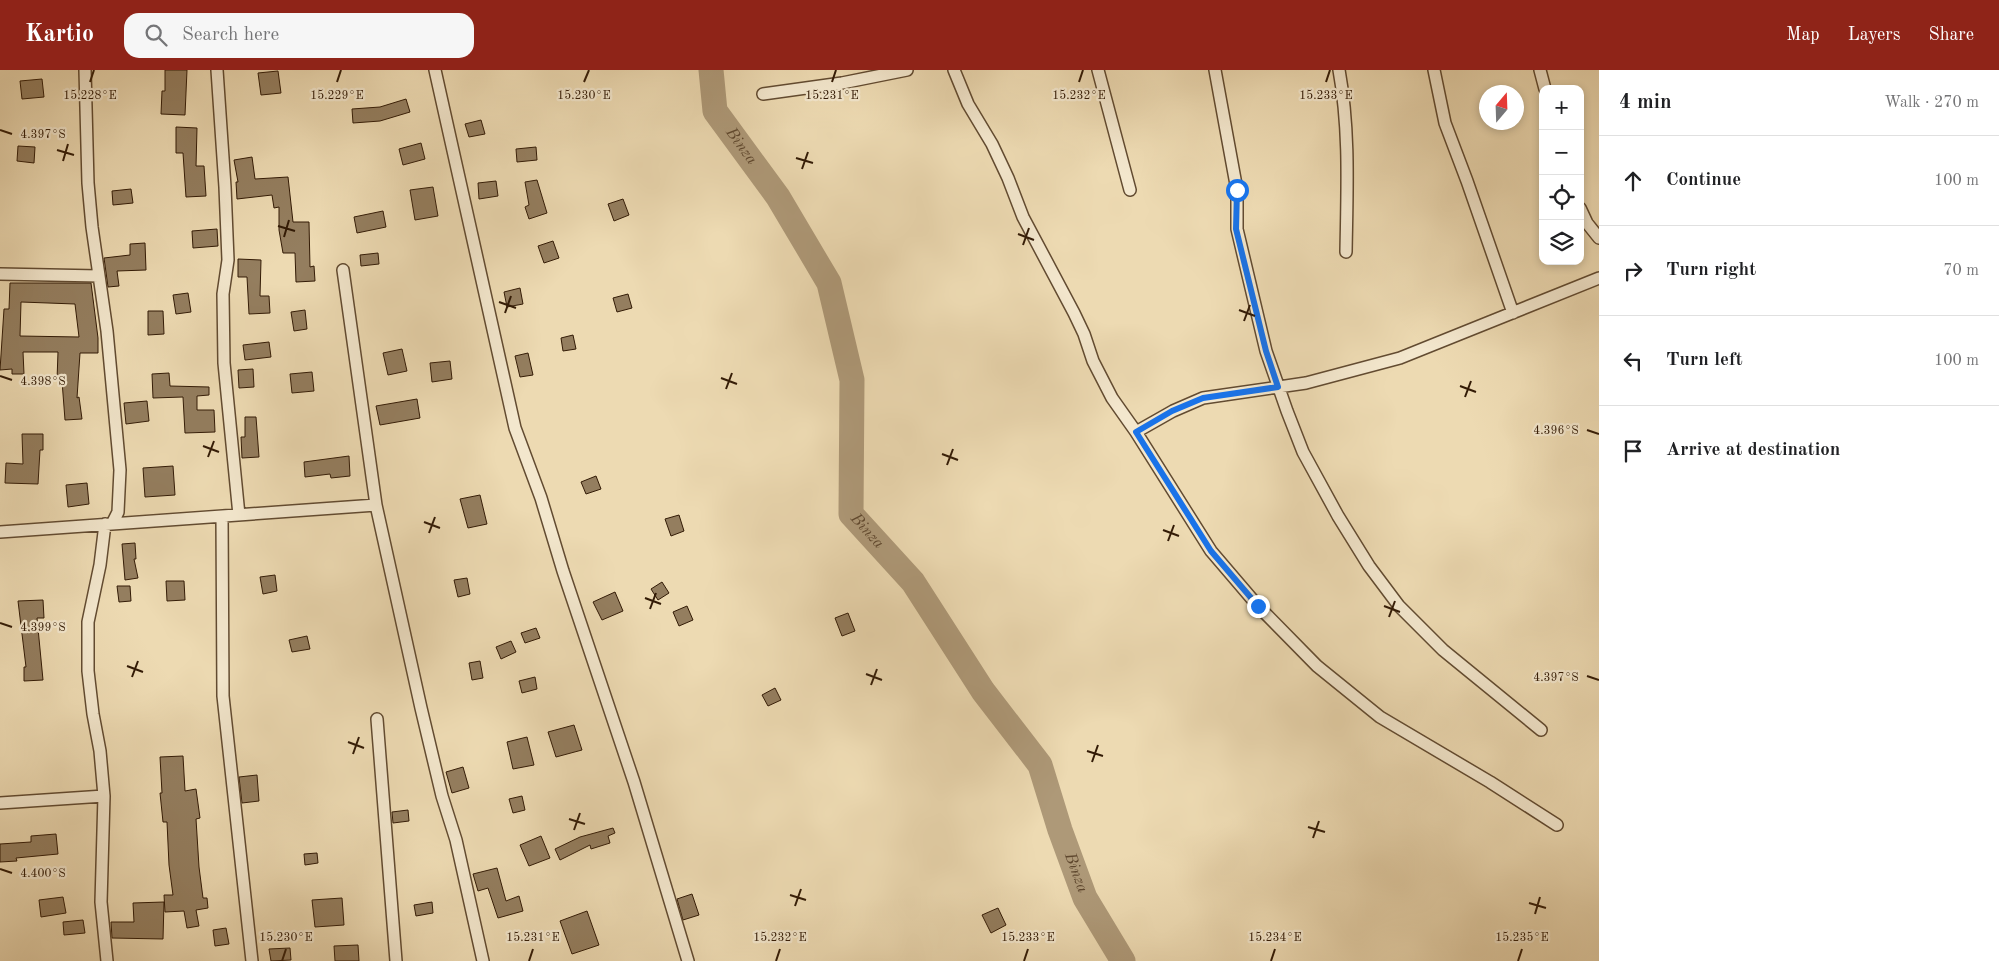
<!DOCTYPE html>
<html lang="en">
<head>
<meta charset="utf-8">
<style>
	body { margin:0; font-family:"Old Standard TT",serif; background:#f6f6f6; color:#202124 }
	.controls { position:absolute; right:15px; top:15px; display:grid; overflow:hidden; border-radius:10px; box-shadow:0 2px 8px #0003 }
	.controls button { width:45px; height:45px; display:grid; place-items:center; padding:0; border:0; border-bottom:1px solid #e0e0e0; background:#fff; color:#202124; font:25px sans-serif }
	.compass { position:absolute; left:1479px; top:15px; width:45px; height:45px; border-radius:50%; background:#fff; box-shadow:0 2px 8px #0003; rotate:19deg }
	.stop { position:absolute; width:15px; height:15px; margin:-11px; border:4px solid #1a73e8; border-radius:50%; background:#fff }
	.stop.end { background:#1a73e8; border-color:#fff; box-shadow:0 1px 5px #0008 }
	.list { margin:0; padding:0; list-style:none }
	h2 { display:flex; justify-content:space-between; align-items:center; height:65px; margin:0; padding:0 20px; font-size:21px }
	h2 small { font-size:16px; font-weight:400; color:#757577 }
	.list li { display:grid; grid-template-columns:32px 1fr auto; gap:15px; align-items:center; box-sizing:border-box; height:90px; padding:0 20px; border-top:1px solid #e0e0e0 }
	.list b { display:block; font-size:19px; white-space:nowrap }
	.list em { font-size:16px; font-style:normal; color:#757577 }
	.icon { flex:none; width:28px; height:28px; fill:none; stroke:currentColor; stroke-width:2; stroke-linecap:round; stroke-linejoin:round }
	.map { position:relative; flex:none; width:1599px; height:891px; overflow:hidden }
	header { display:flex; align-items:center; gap:30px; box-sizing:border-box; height:70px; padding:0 25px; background:#8f2418; color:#fff }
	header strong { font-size:24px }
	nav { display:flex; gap:28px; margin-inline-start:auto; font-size:18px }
	.search { width:350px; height:45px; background:#f6f6f6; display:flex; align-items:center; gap:12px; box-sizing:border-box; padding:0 18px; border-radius:15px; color:#757577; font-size:19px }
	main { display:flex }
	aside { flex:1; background:#fff }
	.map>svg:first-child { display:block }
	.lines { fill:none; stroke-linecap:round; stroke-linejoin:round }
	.river { stroke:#ae9978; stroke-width:25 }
	.building { fill:#947e5f; stroke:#331b06; fill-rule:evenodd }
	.minor-casing { stroke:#624b31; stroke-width:14 }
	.minor { stroke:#f3e7cd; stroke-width:11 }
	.route { stroke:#1a73e8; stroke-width:6 }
	.ticks { fill:none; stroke:#331b06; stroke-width:2 }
	.labels { text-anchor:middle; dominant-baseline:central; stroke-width:4.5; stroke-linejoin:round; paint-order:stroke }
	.water-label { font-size:16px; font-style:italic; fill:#5e472e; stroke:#f3e7cd }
	.ticks-label { font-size:12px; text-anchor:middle; fill:#331b06; stroke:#f3e7cd; stroke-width:4.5; stroke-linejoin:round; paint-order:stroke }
</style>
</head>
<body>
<header>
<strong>Kartio</strong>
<div class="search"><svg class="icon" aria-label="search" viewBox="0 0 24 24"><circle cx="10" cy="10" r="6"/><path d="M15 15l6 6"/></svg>Search here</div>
<nav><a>Map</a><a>Layers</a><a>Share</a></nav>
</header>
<main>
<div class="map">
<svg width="1599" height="891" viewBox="0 0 1599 891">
	<rect width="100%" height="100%" fill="#eddab2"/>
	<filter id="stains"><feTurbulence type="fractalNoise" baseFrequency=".004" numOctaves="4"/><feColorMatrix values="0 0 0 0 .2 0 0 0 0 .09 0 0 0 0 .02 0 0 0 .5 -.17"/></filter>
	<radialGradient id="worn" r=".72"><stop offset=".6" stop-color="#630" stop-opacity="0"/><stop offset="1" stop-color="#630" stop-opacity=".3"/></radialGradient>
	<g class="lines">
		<path class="river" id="s1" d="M711 0 715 41 778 127 829 213 852 310 851 444 913 512 983 621 1040 695 1060 760 1085 828 1123 891"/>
	</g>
	<path class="building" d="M165 0H187L185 45 161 44 162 21H165Z
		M278 1 281 23 261 25 258 3Z
		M42 9 44 27 22 29 20 11Z
		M406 29 410 42 380 51 353 53 352 39 380 37Z
		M481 50 485 64 469 67 465 54Z
		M176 57 197 58 196 96H204L206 126 186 127 183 83H176Z
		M421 73 425 89 403 95 399 79Z
		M18 76 35 77 34 93 17 91Z
		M536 77 537 90 517 92 516 79Z
		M252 87 255 109 288 107 293 152H309L310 197 314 196 315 211 296 212 295 183H283L279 160V137L274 138 272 125 237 129 236 112H238L234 90Z
		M537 110 547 143 529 149 525 137 529 135 525 112Z
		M496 111 498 126 479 129 478 113Z
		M433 117 438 146 415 150 410 120Z
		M131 119 133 133 113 135 112 121Z
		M623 129 629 145 614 151 608 134Z
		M383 141 386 157 357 163 354 147Z
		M217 159 218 176 193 178 192 161Z
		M553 171 559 188 544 193 538 176Z
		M145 173 146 200 117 201 119 216 108 217 104 188 130 185V174Z
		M378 183 379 194 361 196 360 185Z
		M238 189 261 190 260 226H269L270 243 249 244 247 207H238Z
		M10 213H91L98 268V283H80L77 328 79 327 82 349 65 350 62 311 57 310 58 282H23L24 304H12V299L0 300 4 239H9ZM21 232 75 234 79 267 20 266Z
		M520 218 523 234 507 237 504 222Z
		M188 223 191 242 176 244 173 225Z
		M628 224 632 238 617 242 613 228Z
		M305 240 307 259 294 261 291 242Z
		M148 241H163L164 264 148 265Z
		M573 265 576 279 563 281 561 268Z
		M269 272 271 287 245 290 243 275Z
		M402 279 407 301 388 305 383 283Z
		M528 283 533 305 520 307 515 286Z
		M450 291 452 309 432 312 430 293Z
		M253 299 254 317 239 318 238 300Z
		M312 302 314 321 292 323 290 304Z
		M169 303 170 316 209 317V325L197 326V340H214L215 362 185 363 183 327 153 328 152 304Z
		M417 329 420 348 380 355 376 336Z
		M147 331 149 351 126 354 124 333Z
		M245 347H256L259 387 242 388 241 367H245Z
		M22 364H43V380H40L38 414 5 413 6 393 23 394Z
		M349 386 350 406 331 408 330 404 305 407 304 392Z
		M173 396 175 425 145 427 143 398Z
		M596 406 601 419 586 424 581 412Z
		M87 413 89 434 68 437 66 415Z
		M480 425 487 454 468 458 460 429Z
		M679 445 684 461 671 466 665 449Z
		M135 473 136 489H134L138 508 125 510 122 474Z
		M275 505 277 521 263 524 260 507Z
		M467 508 470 524 458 527 454 510Z
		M166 511H184L185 530 167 531Z
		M662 512 669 523 658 530 651 519Z
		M117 516H130L131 531 119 532Z
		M615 522 623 541 602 550 593 532Z
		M43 530 44 548H37L43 610 24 611V597H26L18 531Z
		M687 536 693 550 679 556 673 542Z
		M848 543 855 561 842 566 835 548Z
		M536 558 540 568 525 573 521 563Z
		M307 566 310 579 292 582 289 570Z
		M511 571 516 582 501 589 496 577Z
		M480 591 483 608 472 610 469 593Z
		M535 607 537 619 522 623 519 611Z
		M775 618 781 630 768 636 762 625Z
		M574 655 582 680 556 687 548 662Z
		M527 667 534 695 513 699 507 672Z
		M183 686 185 721 196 719 200 748 196 749 199 797 203 828H207L208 838 196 840 199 856 187 858 184 841 165 842 164 825H173L169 795 167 752H163L160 723H162L160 687Z
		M463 697 469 718 452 723 446 702Z
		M257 705 259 731 242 733 239 707Z
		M522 726 525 740 513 743 509 729Z
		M408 740 409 751 393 753 392 742Z
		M613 758 615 763 608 766 610 773 591 779 590 775 560 790 555 779 580 767Z
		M56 764 58 784 16 788 17 791 0 792V774L31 772V766Z
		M541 766 550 788 529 796 520 775Z
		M317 783 318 793 305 795 304 784Z
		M497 798 506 831 519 826 523 841 498 848 488 818 478 821 473 804Z
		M692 824 699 845 683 850 677 829Z
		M63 827 66 843 41 847 39 830Z
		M342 828 344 855 315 857 312 830Z
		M164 832 163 869 112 868 111 852H134L133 833Z
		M432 832 433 843 416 846 414 835Z
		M998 838 1006 855 991 863 982 845Z
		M587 841 599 875 572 884 560 851Z
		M83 850 85 863 64 865 63 852Z
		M226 858 229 874 215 876 213 860Z
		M358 875 359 891H335L334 876Z
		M290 878 291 890 271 891 269 879Z"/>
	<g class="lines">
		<defs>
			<path id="minor" d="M85 0 88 113 92 157 107 261 120 400 118 442 112 454
				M217 0 225 117 228 190 223 224 224 293 239 445
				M435 0 515 358 541 428 563 501 634 712 688 891
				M954 0 968 34 992 74 1008 108 1023 147 1074 243 1084 264 1093 291 1112 328 1136 362 1211 481 1258 536 1317 596 1380 647 1490 712 1557 755
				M1098 0 1130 120
				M1215 0 1237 120V159L1266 281 1287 341 1303 382 1338 446 1369 496 1399 536 1443 580 1541 660
				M1339 0C1350 60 1347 122 1346 182
				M1434 0 1445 53 1467 111 1513 243
				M1540 0 1545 19
				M763 24 842 13 907 0
				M1580 138 1587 153 1599 168
				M343 200 376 435 421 638 442 726 456 770 483 891
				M0 204 99 206
				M1136 362 1173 341 1203 328 1306 313 1400 288 1599 208
				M222 447 223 626 252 891
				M105 454 100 495 88 552V601L93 644 100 681 104 726 101 832 107 891
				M0 462 376 435
				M377 649 396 891
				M0 733 104 726"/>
		</defs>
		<use href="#minor" class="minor-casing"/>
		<use href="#minor" class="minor"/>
	</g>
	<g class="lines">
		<path class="route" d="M1237 120 1236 159 1266 281 1278 317 1203 328 1172 341 1136 362 1211 481 1258 536"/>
	</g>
	<path class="ticks" d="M90 12 94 0M337 12 341 0M584 12 589 0M832 12 836 0M1079 12 1083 0M1326 12 1330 0M0 60 12 64M57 80 74 85M796 88 813 93M63 91 68 74M802 99 808 82M278 156 295 161M1018 164 1034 170M284 167 289 150M1023 175 1029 158M499 232 516 238M1239 240 1255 246M505 243 511 226M1244 251 1250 235M0 306 12 310M721 308 737 314M1460 316 1476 322M726 319 732 303M1465 327 1471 311M1587 360 1599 364M203 376 219 382M942 384 958 390M208 387 214 371M947 395 953 379M424 452 440 458M1163 460 1179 466M429 463 435 447M1168 471 1174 455M645 528 661 534M1384 536 1400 542M650 539 656 523M1389 547 1395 531M0 553 12 557M127 596 143 602M866 604 882 610M1587 606 1599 610M132 607 138 591M871 615 877 599M348 672 364 678M1087 681 1103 686M353 684 359 667M1092 692 1098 675M569 749 585 754M1308 757 1325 762M574 760 580 743M1313 768 1319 751M0 799 12 803M790 825 806 830M1529 833 1546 838M795 836 801 819M1535 844 1540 827M282 891 286 879M529 891 533 879M776 891 780 879M1024 891 1028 879M1271 891 1275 879M1518 891 1522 879"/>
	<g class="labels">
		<g class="water-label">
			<text stroke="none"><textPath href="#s1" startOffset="85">Binza</textPath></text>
			<text stroke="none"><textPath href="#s1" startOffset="505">Binza</textPath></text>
			<text stroke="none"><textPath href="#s1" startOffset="910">Binza</textPath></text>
		</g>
	</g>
	<g class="ticks-label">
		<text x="90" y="29">15.228°E</text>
		<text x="337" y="29">15.229°E</text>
		<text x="584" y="29">15.230°E</text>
		<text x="832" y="29">15.231°E</text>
		<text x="1079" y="29">15.232°E</text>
		<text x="1326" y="29">15.233°E</text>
		<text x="43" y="68">4.397°S</text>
		<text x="43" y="315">4.398°S</text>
		<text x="1556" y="364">4.396°S</text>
		<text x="43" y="561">4.399°S</text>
		<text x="1556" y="611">4.397°S</text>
		<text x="43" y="807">4.400°S</text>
		<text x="286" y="871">15.230°E</text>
		<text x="533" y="871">15.231°E</text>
		<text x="780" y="871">15.232°E</text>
		<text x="1028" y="871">15.233°E</text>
		<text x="1275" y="871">15.234°E</text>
		<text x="1522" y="871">15.235°E</text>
	</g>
	<rect width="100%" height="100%" filter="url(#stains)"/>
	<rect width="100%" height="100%" fill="url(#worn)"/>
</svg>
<div class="controls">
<button>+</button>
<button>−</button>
<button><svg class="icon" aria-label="locate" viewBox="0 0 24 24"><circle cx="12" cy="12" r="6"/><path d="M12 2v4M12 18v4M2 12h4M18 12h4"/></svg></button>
<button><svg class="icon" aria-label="layers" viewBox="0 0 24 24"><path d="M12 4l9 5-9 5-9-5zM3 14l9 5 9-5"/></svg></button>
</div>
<svg class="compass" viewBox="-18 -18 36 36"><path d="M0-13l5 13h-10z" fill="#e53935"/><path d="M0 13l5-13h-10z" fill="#757577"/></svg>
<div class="stop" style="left:1237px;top:120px"></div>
<div class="stop end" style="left:1258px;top:536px"></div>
</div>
<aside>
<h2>4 min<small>Walk · 270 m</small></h2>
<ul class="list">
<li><svg class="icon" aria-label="ahead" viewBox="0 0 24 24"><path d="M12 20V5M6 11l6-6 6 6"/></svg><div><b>Continue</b></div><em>100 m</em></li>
<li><svg class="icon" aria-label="right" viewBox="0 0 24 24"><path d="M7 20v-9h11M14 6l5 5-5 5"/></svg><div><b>Turn right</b></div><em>70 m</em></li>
<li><svg class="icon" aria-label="left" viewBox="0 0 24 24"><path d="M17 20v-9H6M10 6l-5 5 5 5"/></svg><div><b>Turn left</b></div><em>100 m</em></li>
<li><svg class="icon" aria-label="arrive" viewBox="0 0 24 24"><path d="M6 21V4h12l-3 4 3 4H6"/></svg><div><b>Arrive at destination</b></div></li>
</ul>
</aside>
</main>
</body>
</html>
